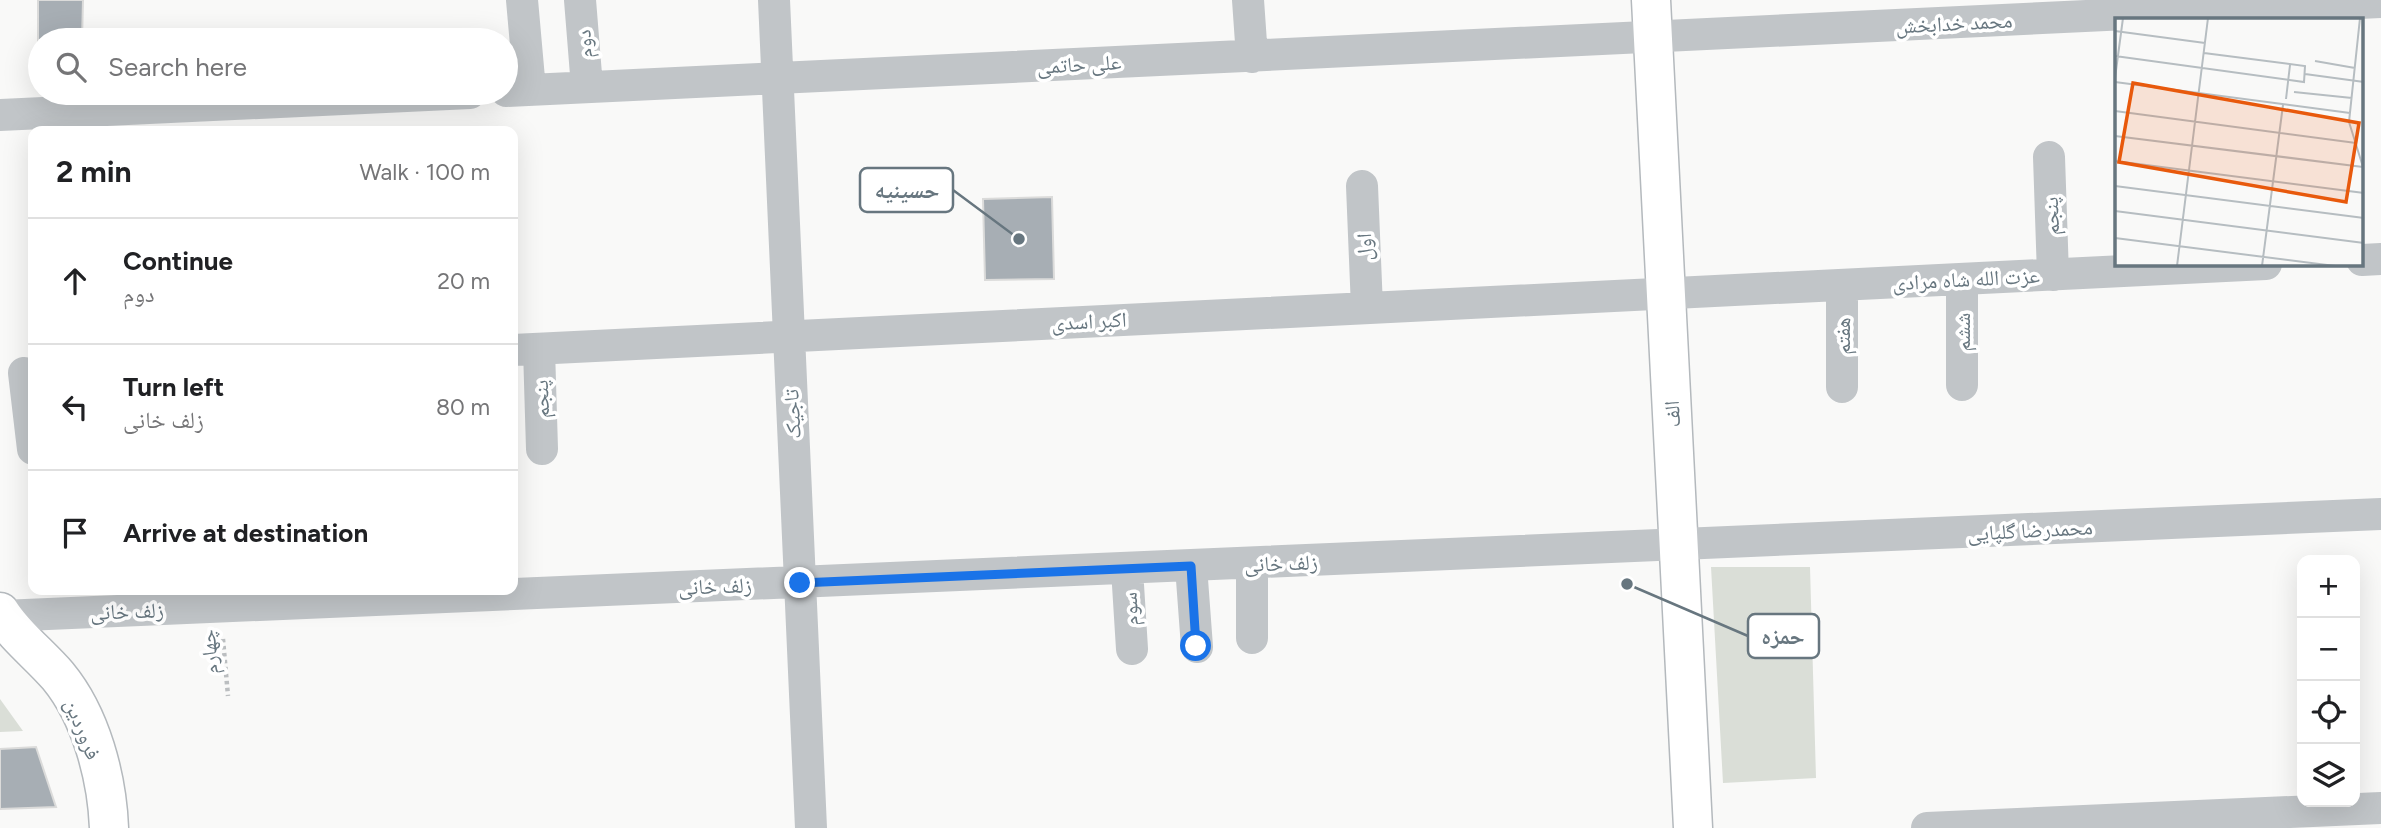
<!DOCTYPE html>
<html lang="en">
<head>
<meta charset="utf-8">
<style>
	body { margin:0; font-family:Figtree,"Noto Naskh Arabic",sans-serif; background:#f6f6f6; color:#202124 }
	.controls { position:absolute; right:21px; bottom:21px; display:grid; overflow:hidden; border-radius:14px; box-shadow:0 7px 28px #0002 }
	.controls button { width:63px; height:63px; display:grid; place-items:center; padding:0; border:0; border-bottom:2px solid #e0e0e0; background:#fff; color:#202124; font:35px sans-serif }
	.stop { position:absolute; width:21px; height:21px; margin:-16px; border:5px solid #1a73e8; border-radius:50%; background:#fff }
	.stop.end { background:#1a73e8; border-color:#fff; box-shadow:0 2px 7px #0008 }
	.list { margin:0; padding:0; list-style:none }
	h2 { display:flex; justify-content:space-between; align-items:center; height:91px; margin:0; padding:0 28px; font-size:30px }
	h2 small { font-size:23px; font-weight:400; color:#757577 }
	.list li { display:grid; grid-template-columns:46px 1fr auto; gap:21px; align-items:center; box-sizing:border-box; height:126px; padding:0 28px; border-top:2px solid #e0e0e0 }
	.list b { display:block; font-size:26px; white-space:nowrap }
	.list p { margin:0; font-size:23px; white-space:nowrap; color:#757577 }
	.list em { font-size:23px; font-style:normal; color:#757577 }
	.icon { flex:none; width:38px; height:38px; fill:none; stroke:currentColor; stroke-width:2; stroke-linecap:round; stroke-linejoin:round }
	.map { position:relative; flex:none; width:2381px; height:828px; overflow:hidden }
	.search { position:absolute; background:#fff; box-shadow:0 7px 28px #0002; left:28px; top:28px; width:490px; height:77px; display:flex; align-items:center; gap:18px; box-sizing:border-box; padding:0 24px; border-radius:38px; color:#757577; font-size:26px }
	.panel { position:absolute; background:#fff; box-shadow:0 7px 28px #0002; left:28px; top:126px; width:490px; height:469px; border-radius:14px }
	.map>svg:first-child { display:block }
	.green { fill:#daded7 }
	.building { fill:#a7aeb4; stroke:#dbdbda; stroke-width:2 }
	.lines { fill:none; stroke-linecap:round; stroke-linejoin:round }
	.secondary-casing { stroke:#b4b9bd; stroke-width:41 }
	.path { stroke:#bbbec0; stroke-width:4.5; stroke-dasharray:3.5 3.5; stroke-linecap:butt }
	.street { stroke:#c1c5c8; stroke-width:32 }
	.secondary { stroke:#fff; stroke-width:38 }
	.route { stroke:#1a73e8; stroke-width:9 }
	.labels { text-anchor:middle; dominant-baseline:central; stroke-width:7; stroke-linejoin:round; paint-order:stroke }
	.street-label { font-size:21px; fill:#67767f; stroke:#fff }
	.inset-road { fill:none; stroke:#b6bdc1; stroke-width:2 }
	.view { fill:#e8590c; fill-opacity:0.15; stroke:#e8590c; stroke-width:3.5 }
	.inset-edge { fill:none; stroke:#67767f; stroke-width:3.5 }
	.leader { fill:none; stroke:#67767f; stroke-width:2.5 }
	.callout-dot { fill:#67767f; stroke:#fff; stroke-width:2.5 }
	.callout { fill:#fff; stroke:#67767f; stroke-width:2.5 }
	.callout-label { font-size:23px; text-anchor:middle; font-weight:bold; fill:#67767f }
</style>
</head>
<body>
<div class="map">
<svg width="2381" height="828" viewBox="0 0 2381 828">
	<rect width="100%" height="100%" fill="#f9f9f8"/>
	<path class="green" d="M1711 567H1810L1816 778 1723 783Z
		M0 699 23 731 0 732Z"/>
	<path class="building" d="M38 0H83L82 40H40V64H38Z
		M1052 197 1054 279 985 280 983 199Z
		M36 747 56 807 0 809V749Z"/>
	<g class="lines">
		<defs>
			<path id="secondary" d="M1651 0 1693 828
				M0 612C15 636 40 655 58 676 91 716 107 777 109 828"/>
		</defs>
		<use href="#secondary" class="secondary-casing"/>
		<path class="path" d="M223 639 228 696"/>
		<path class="street" d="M522 0 530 90
			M580 0 587 87
			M774 0 811 828
			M1248 0 1252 57
			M506 91 2381 2
			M0 115 470 93
			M2049 157 2053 275
			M1362 186 1367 308
			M2362 260 2381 259
			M1962 279V385
			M1842 285V387
			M539 349 542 449
			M513 350 2266 264
			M24 373 33 449
			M1252 564V638
			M1191 566 1197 647
			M1127 569 1132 649
			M2 616 2381 514
			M1927 828 2381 808"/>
		<use href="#secondary" class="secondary"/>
	</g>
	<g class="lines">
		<path class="route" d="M800 583 1191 566 1196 646"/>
	</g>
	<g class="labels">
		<g class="street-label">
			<text transform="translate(1954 23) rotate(-3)">محمد خدابخش</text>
			<text transform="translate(584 44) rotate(-95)">دوم</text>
			<text transform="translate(1079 64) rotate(-3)">علی حاتمی</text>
			<text transform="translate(2051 216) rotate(-92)">پنجم</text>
			<text transform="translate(1364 247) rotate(-92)">اول</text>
			<text transform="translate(1966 279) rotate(-3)">عزت الله شاه مرادی</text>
			<text transform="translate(1089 321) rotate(-3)">اکبر اسدی</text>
			<text transform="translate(1962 332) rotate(-90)">ششم</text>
			<text transform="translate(1842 336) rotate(-90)">هفتم</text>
			<text transform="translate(541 399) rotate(-92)">پنجم</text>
			<text transform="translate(792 414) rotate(-93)">تاجیک</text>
			<text transform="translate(1672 414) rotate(-93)">الف</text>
			<text transform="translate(2030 530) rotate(-3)">محمدرضا گلپایی</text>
			<text transform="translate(1281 563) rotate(-2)">زلف خانی</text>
			<text transform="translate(715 586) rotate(-2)">زلف خانی</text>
			<text transform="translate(1130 609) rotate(-93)">سوم</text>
			<text transform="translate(127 611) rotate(-2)">زلف خانی</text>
			<text transform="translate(209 652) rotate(-95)">چهارم</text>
			<text transform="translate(83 729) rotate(68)">فروردین</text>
		</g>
	</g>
	<g transform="translate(2115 18)">
		<rect width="248" height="248" fill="#f9f9f8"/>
		<path class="inset-road" d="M245 0 234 104 248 149M0 13 90 25M0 38 189 64 190 48 89 35M200 43 240 50M190 56 249 64M0 60 8 0M0 64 235 95M179 74 237 80M171 81 175 47M0 93 241 125M0 118 248 149M0 143 249 175M0 168 249 200M0 193 249 225M0 220 220 248M62 248 93 0M147 248 168 87"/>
		<path class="view" d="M18 65 244 105 231 184 4 144Z"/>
		<rect width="248" height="248" class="inset-edge"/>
	</g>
	<path class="leader" d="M1019 239L953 190M1627 584L1748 636"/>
	<g class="callout-dot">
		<circle cx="1019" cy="239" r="7"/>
		<circle cx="1627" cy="584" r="7"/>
	</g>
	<g class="callout">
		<rect x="860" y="168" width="93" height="44" rx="7"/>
		<rect x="1748" y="614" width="71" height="44" rx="7"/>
	</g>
	<g class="callout-label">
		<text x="907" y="198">حسینیه</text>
		<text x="1783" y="644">حمزه</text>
	</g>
</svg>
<div class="controls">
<button>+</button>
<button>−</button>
<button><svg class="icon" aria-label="locate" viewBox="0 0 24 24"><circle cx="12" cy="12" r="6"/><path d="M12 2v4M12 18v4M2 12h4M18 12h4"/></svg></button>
<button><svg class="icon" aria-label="layers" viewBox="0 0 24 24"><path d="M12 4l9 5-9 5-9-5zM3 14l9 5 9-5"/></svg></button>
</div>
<div class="stop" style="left:1196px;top:646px"></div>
<div class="stop end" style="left:800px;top:583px"></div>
<div class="search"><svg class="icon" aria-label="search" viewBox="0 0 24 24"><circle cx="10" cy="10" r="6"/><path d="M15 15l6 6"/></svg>Search here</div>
<section class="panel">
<h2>2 min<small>Walk · 100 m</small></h2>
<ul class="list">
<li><svg class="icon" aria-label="ahead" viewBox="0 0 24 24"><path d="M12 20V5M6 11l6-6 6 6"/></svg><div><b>Continue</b><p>دوم</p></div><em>20 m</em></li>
<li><svg class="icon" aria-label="left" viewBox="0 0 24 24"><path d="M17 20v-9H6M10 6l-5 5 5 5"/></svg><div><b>Turn left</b><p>زلف خانی</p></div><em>80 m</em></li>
<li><svg class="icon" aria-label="arrive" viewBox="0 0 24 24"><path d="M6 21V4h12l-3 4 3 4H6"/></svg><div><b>Arrive at destination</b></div></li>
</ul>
</section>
</div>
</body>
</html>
